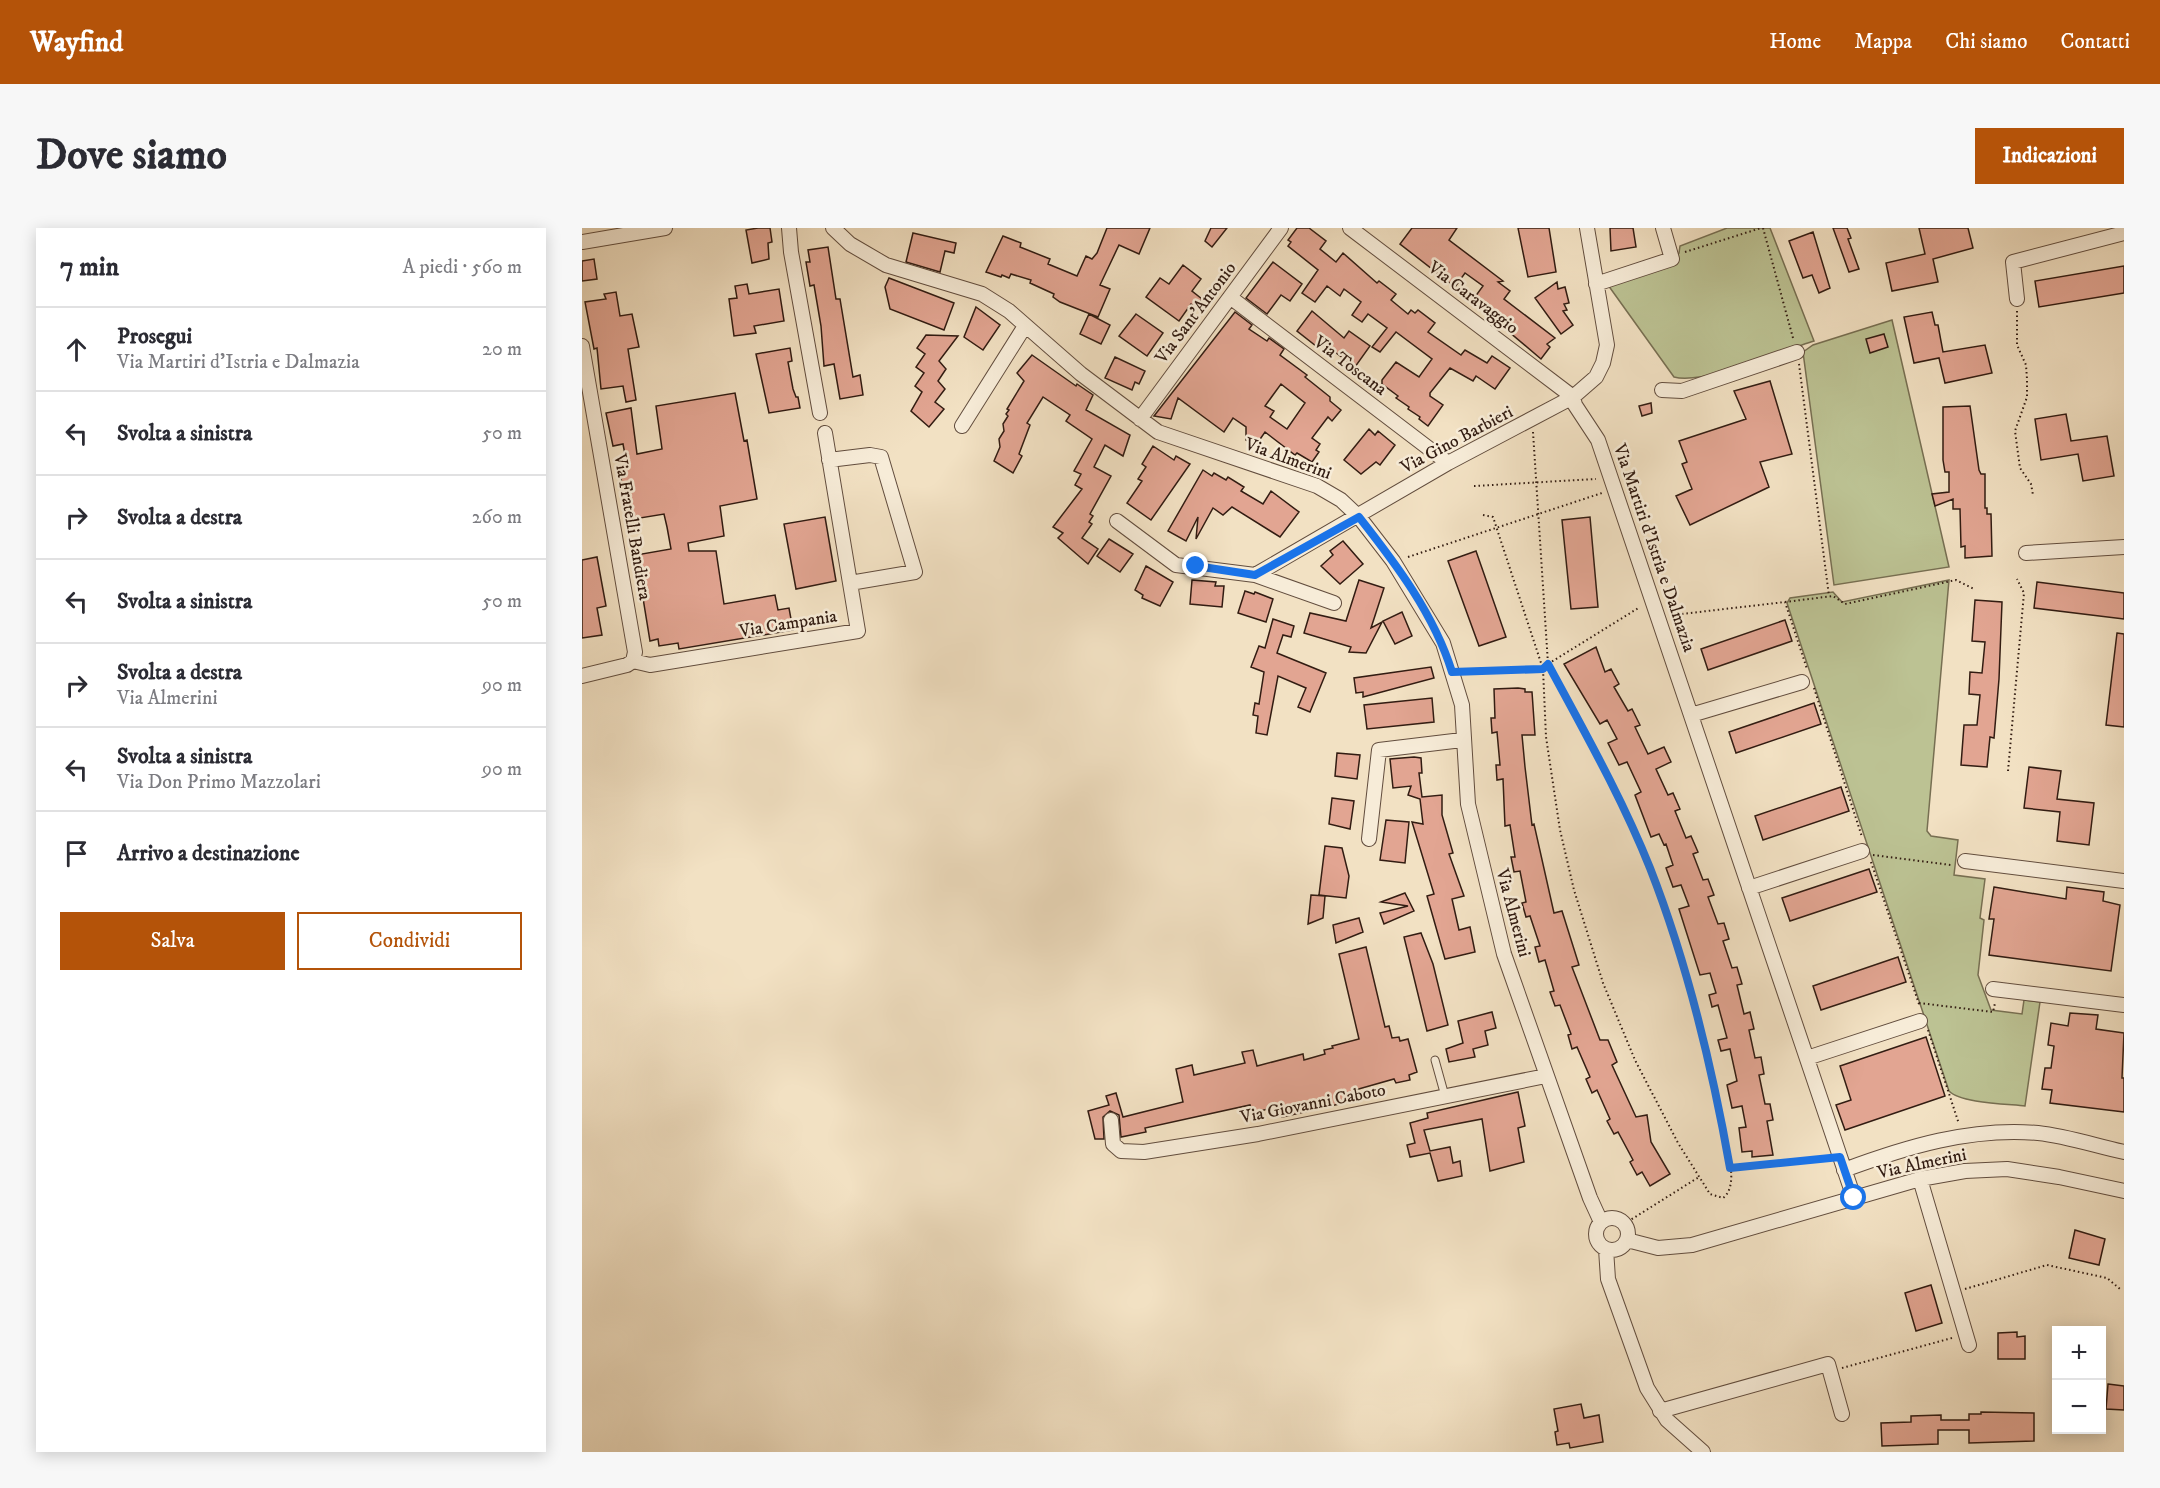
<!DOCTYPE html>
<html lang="it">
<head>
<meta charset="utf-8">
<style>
	body { margin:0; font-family:"IM FELL DW Pica",serif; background:#f7f7f7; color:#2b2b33 }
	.controls { position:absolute; right:18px; bottom:18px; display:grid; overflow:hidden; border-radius:0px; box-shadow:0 3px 15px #0003 }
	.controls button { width:54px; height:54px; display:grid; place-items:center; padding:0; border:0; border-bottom:2px solid #e1e1e2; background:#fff; color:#2b2b33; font:30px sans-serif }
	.stop { position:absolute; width:18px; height:18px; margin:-14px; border:4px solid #1a73e8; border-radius:50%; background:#fff }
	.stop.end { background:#1a73e8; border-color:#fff; box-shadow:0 2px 6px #0008 }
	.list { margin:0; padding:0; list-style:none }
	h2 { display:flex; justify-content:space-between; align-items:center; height:78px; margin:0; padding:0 24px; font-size:26px }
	h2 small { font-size:20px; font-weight:400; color:#7c7c81 }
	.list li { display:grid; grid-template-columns:39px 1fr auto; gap:18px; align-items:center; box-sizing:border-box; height:84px; padding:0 24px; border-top:2px solid #e1e1e2 }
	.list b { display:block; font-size:22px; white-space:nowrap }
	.list p { margin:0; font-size:20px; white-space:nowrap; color:#7c7c81 }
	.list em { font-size:20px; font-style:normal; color:#7c7c81 }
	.actions { display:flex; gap:12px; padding:18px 24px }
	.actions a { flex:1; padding:14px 0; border:2px solid #b45309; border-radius:0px; text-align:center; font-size:21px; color:#b45309 }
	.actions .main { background:#b45309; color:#fff }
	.icon { flex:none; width:33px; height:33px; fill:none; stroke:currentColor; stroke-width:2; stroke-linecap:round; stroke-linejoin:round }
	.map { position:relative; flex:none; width:1542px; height:1224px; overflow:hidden; border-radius:0px }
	header { display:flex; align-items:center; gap:36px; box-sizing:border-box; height:84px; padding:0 30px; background:#b45309; color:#fff }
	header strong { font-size:28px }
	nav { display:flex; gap:33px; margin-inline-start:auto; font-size:21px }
	.intro { display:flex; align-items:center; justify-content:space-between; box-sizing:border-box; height:144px; padding:0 36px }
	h1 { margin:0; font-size:42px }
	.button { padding:15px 27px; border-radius:0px; background:#b45309; color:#fff; font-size:21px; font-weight:700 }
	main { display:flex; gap:36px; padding:0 36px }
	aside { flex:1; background:#fff; border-radius:0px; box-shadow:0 3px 15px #0003 }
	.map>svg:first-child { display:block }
	.green { fill:#bcc293; stroke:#776f52; stroke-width:1.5 }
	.building { fill:#e2a592; stroke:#321c12; stroke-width:1.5; fill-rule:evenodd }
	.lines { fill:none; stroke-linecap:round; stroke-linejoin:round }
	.service-casing { stroke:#624d3e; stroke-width:9 }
	.minor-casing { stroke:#624d3e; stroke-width:16 }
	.path { stroke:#321c12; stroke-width:2; stroke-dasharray:1.5 3; stroke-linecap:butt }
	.service { stroke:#f7ecd8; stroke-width:7 }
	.minor { stroke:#f7ecd8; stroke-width:14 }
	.route { stroke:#1a73e8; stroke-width:8 }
	.labels { text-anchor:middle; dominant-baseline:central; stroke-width:5; stroke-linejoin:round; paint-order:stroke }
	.street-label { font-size:18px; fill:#321c12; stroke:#f7ecd8 }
</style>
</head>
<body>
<header>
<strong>Wayfind</strong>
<nav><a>Home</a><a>Mappa</a><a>Chi siamo</a><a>Contatti</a></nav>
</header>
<div class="intro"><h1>Dove siamo</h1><a class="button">Indicazioni</a></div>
<main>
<aside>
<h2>7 min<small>A piedi · 560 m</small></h2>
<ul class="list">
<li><svg class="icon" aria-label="ahead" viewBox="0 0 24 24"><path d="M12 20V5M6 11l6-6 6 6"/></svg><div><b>Prosegui</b><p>Via Martiri d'Istria e Dalmazia</p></div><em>20 m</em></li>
<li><svg class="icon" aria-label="left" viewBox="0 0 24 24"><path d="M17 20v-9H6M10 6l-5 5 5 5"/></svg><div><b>Svolta a sinistra</b></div><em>50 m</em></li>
<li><svg class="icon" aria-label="right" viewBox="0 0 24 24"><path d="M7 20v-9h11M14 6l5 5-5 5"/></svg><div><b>Svolta a destra</b></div><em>260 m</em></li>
<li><svg class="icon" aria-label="left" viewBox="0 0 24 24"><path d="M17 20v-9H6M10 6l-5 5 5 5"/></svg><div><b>Svolta a sinistra</b></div><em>50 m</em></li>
<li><svg class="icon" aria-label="right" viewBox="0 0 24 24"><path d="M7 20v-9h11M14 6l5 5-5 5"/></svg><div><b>Svolta a destra</b><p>Via Almerini</p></div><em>90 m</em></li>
<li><svg class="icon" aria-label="left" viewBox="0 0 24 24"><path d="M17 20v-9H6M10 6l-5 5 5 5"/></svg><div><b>Svolta a sinistra</b><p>Via Don Primo Mazzolari</p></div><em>90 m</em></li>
<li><svg class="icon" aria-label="arrive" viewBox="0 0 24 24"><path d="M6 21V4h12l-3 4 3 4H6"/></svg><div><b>Arrivo a destinazione</b></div></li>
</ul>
<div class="actions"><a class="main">Salva</a><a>Condividi</a></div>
</aside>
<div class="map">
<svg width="1542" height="1224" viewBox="0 0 1542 1224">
	<rect width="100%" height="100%" fill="#f2e1c3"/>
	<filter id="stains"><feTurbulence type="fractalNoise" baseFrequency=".00333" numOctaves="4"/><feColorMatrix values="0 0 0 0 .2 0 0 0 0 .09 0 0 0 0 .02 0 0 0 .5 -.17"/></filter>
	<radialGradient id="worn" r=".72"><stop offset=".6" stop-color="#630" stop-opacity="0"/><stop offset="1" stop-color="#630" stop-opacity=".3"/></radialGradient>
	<path class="green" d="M1145 0H1188L1232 113C1198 123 1123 157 1092 149L1026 57 1092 29 1097 25 1098 18Z
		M1310 92 1367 339 1252 357 1221 124 1231 117Z
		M1367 352 1345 603 1349 608 1376 612 1372 647 1403 651 1398 690 1402 692 1396 747 1409 782 1440 786 1442 772 1458 774 1443 878C1426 876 1378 875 1367 863L1205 375 1208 370 1251 364 1260 374Z"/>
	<path class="building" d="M176 0H188L190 14 186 15 187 31 170 35 164 2Z
		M525 0H568L557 26 537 17 518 57 528 61 516 89 478 74 471 69 472 66 448 55 449 52 429 46 427 50 420 47 419 49 404 44 421 8 439 15 438 19 468 31 466 36 495 48 504 28 510 31 515 25Z
		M629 0H645L630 19 623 13Z
		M715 0H727L744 13 738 21 754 34 761 25 795 55 797 53 814 66 809 72 826 86 829 82 833 85 836 82 853 95 846 104 879 127 883 122 905 135 910 128 928 140 913 161 894 148 891 153 868 140 848 165V168L861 177 846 198 837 191 838 189 826 181 827 179 814 170 816 168 800 156V152L814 134 837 149 850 131 814 104 798 124 790 119 805 100 786 86 780 94 770 87 779 74 762 61 758 68 745 58 733 74 720 65 736 42 706 18 709 14 706 12Z
		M830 0H875L867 12 921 53 916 54 928 63 922 71 973 110 965 116 968 119 959 131 926 103 930 97 913 84 912 86 890 73 901 58 883 45 873 59 818 16Z
		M936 0H967L974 44 946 49Z
		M1028 0H1051L1054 19 1029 23Z
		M1251 0H1265L1269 10 1266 11 1277 41 1267 44Z
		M1337 0H1386L1391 20 1351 31 1356 54 1310 63 1304 35 1343 26Z
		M1231 4 1248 60 1237 65 1230 47 1221 50 1207 13Z
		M331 5 374 15 372 25 363 23 358 44 324 34Z
		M246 19 254 71H258L271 149 278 147 281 167 258 171 252 136 242 138 239 98 232 57 228 58 224 34H228L226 22Z
		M12 31 15 51 0 53V33Z
		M691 34 720 56 708 73 699 67 685 86 664 70Z
		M601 37 619 51 610 63 620 71 613 79 609 76 597 93 564 69 578 50 587 56Z
		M1542 38V65L1457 79 1453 53Z
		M307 50 372 75 362 102 308 81 303 59Z
		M975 54 976 61 983 59 987 75 982 76 985 82 981 83 991 97 979 106 953 70Z
		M165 56 167 66 197 61 202 93 172 98 174 105 152 108 147 71 155 70 153 58Z
		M34 64 38 88 50 86 57 119 46 121 54 172 44 174 41 158 19 161 15 120 12 121 3 74 24 71 22 66Z
		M394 79 418 97 401 122 382 109Z
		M730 83 762 110 767 103 788 118 773 139 738 113 734 118 715 103Z
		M653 84 670 97 667 101 685 113 687 110 702 121 698 127 725 147 723 149 748 169V173L759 182 750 193 746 189 730 210 738 216 734 222 737 224 730 234 715 225 713 227 683 204 674 217 664 212V199L651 190 642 204 596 170 589 191 572 188ZM699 156 723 175 705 201 688 189 692 183 683 178Z
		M1350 84 1353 97H1356L1361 124 1403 117 1410 145 1363 155 1357 130 1332 135 1322 89Z
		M507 86 528 97 519 116 498 106Z
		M554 86 581 105 565 128 537 108Z
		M1302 106 1306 119 1288 125 1284 111Z
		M344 107 376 108 357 133 364 141 356 153 363 161 353 174 362 181 347 199 329 183 340 164 333 158 342 145 334 139 343 126 335 120Z
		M208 120 210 133 206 134 211 161 214 169H216L218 180 187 185 174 126Z
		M450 127 494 158 495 156 511 167 504 182 548 207 541 228 523 217 512 239 529 248 508 286 511 288 507 294 510 296 500 310 516 321 506 336 476 310 481 305 471 299 500 261 493 257 499 246 492 243 510 211 484 193 488 187 461 169 445 195 448 197 437 226 440 228 431 245 412 233 418 219 417 211 422 203 421 196 426 188 424 186 427 182 425 181 442 153 435 145Z
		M533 129 563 143 557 156 553 154 550 162 523 150Z
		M1188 153 1210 226 1178 234 1187 259 1108 297 1094 268 1110 261 1100 236 1105 234 1097 213 1164 191 1152 163Z
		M153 165 162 213 165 212 175 271 138 278 142 308 106 315 107 323H134L142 376 193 367 196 382 207 380 211 402 97 421 96 415 77 418 76 411 68 413 54 327 89 321 85 299 82 286 46 292 37 239 45 237 41 216 31 218 24 185 49 180 55 226 80 221 74 178Z
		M1069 175 1070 185 1060 188 1057 178Z
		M1388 178 1397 242 1399 246H1403V280H1405V286H1409L1410 328 1383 330V318L1379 319 1378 281H1371V271L1353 278 1350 266 1367 264V244H1363L1361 232V179Z
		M1484 186 1489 213 1525 208 1532 248 1501 253 1496 226 1459 232 1453 191Z
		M787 201 793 207 796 203 813 217 798 237 794 234 779 246 762 232Z
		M571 218 592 232 594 228 608 236 569 292 545 275 560 253 556 251 564 239 560 236Z
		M621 242 630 248 632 245 644 252 646 249 662 259 659 263 681 276 689 263 717 284 698 309 650 279 641 287 631 280 614 311 616 289 604 313 586 303Z
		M243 289 254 353 214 361 202 296Z
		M1008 289 1016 379 989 381 980 292Z
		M527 311 551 326 538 344 515 328Z
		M761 313 781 336 758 356 739 338 751 327 748 323Z
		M894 323 924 409 897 418 866 333Z
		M15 329 24 378 15 380 20 407 0 410V332Z
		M564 338 591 354 578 378 560 370 561 367 553 362Z
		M610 352 634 354 633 358H642L640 379 608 376Z
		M777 352 802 360 789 400 800 394 784 425 767 424 769 419 722 405 728 385 764 393Z
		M1455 354 1542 365V391L1452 380Z
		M663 363 672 366 673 364 691 371 684 394 656 385Z
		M1393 372 1420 374 1417 451 1412 510 1408 509 1405 539 1379 537 1382 497H1395L1398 467 1387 466 1388 444 1400 445 1403 414 1390 413Z
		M820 384 830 408 813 416 801 393Z
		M691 391 712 398 709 409 701 407 695 425 744 445 728 484 716 479 724 460 696 448 685 507 674 505 676 488 671 487 673 475 677 476 682 444 669 439 677 418 683 420Z
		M1203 392 1210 413 1126 442 1119 421Z
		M1535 405 1542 406V499L1524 497Z
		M1014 419 1023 444 1029 441 1037 456 1032 459 1046 483 1050 481 1058 497 1053 499 1066 526 1082 519 1089 534 1074 541 1086 567 1091 565 1098 581 1093 583 1104 610 1109 608 1116 624 1111 626 1121 652 1126 651 1132 667 1126 669 1136 696 1142 695 1147 711 1141 713 1150 740 1155 739 1160 756 1155 757 1162 786 1168 784 1172 801 1167 802 1173 830 1179 829 1182 846 1177 847 1183 876H1188L1191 892 1185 893 1191 927 1170 929V923L1160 924 1157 900 1164 899 1160 878 1150 880 1145 857 1155 853 1148 821 1139 823 1136 812 1145 810 1136 777 1130 779 1127 767 1134 765 1128 745 1118 747 1097 681 1107 678 1099 657 1091 659 1084 640 1091 637 1084 616 1082 617 1077 606 1069 609 1053 567 1059 564 1045 534 1037 537 1026 515 1035 511 1025 492 1018 496 982 436Z
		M849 439 852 450 781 469V464L774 465 772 450Z
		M936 460 943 461V464H950L953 507H940L943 539 950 597 952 596 972 685 980 683 997 737 990 739 1018 812H1026L1035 834 1030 837 1054 889 1065 887 1069 914 1088 946 1068 958 1060 944 1055 947 1048 934 1051 932 1036 904 1032 906 1025 893 1028 891 1015 862 1010 865 1004 851 1008 849 995 819 990 821 986 807 989 806 978 777 973 778 968 764 972 763 963 732 957 734 953 719 958 718 948 688 944 689 940 675 944 674 938 643 932 644 929 629H933L928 597 923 598 921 551 915 552 914 537H918L915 504 910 505 909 490H913L912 461Z
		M850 470 852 494 785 501 782 477Z
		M1232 475 1239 496 1154 525 1147 504Z
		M755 525 778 527 775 551 753 548Z
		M832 529 839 530 840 545H837L840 569 860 567V587L871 625 867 626 882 668 870 671 877 702 888 699 893 724 863 731 845 668 852 666 830 594 841 596 838 571 826 567 829 558 811 560 808 531Z
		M1447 539 1479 543 1475 571 1512 575 1507 617 1475 613 1478 584 1442 580Z
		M1259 559 1267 583 1181 612 1173 588Z
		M750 570 772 573 768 601 747 596Z
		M804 592 827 594 823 635 798 632Z
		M743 618 760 620 767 648 764 670 737 667Z
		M1287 641 1295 664 1208 693 1200 670Z
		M1412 659 1484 671 1485 659 1522 664 1521 673 1538 677 1529 743 1407 727 1412 691H1407Z
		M823 665 832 683 802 696 798 685 826 678 799 674Z
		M729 667 743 668 741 690 726 696Z
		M777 690 781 704 754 715 751 697Z
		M839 705 851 736 866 797 845 803 822 709Z
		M784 719 803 799 807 798 810 810 817 809 818 813 826 811 835 844 827 847 828 852 814 855 812 851 773 862 775 872 700 889 698 878 670 885 668 877 563 900 564 904 539 909 537 887 528 883 521 889 522 911H513L506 883 527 877 524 868 534 865 541 889 601 874 594 841 610 837 612 847 663 835 660 824 671 822 675 838 721 826 722 832 743 826 742 822 751 820 750 818 777 811 757 726Z
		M1316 729 1324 754 1239 782 1231 758Z
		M910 784 914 800 903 803 906 817 891 821 893 829 867 834 864 821 881 815 876 793Z
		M1488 785 1516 787 1514 801 1542 805 1540 850H1542V884L1468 875 1470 862 1460 861 1463 840H1469L1472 818 1466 817 1469 795 1486 798Z
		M1344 809 1363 868 1263 902 1254 877 1269 872 1258 838Z
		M936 864 943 898 936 900 942 934 908 943 900 891 842 902 848 923 868 919 871 935 878 933 880 948 856 953 848 925 828 929 825 917 833 915 828 895 846 890 845 885Z
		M1493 1002 1523 1011 1517 1037 1487 1030Z
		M1349 1057 1360 1095 1334 1103 1323 1065Z
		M1435 1104V1109L1443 1108V1131H1416V1105Z
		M1526 1156 1542 1158V1182L1524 1181Z
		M999 1176 1002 1190 1017 1187 1021 1214 988 1220 987 1215 975 1217 973 1204 976 1203 972 1181Z
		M1399 1184 1452 1185V1213L1387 1215V1202H1356V1216L1300 1218 1299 1195 1329 1194V1188L1359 1187V1192H1387V1186H1399Z"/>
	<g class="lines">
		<defs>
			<path id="service" d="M853 832 863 868"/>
			<path id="minor" d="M207 0 209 24 238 185
				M251 0 268 16 304 37 400 66 427 83 499 146 576 204 735 258 759 272 777 289 811 333 861 415 880 477 886 576 922 726 1008 970 1019 994
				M768 0 991 169
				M0 14 83 0
				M1014 56 1090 31 1081 0
				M648 69 866 235
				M1435 71 1431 34 1542 5
				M0 118 53 424 51 433 45 437 0 448
				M1080 162 1100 163 1215 124
				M991 169 993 177 1016 212 1272 970
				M558 191 699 0
				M380 198 443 98
				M247 232 288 227 299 229 333 344 268 355
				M535 293 594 337 673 347 866 235 991 169 1014 149 1021 135 1025 117 1005 0
				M1444 325 1542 319
				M673 347 752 375
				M51 433 68 437 276 403 243 205
				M1109 487 1220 454
				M787 611 797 522 880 512
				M1383 633 1542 653
				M1167 660 1280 623
				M1411 761 1542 777
				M1225 830 1338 793
				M529 892 531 916 539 923 562 924 676 906 964 848
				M1262 942C1324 919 1389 899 1456 905 1485 908 1514 918 1542 924
				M1338 951 1387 1117
				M1014 1006a16 16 0 1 1 32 0a16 16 0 1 1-32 0Z
				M1045 1012 1076 1020 1110 1017 1338 951 1383 943 1425 941 1477 949 1542 963
				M1024 1021 1026 1051 1065 1160 1085 1192 1121 1224
				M1078 1183 1246 1136 1260 1186"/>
		</defs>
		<use href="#service" class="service-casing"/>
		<use href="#minor" class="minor-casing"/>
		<path class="path" d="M1181 0 1211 110
			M1103 24 1179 0
			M1435 83V117L1444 137 1445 151V169L1433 203 1438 240 1449 256 1451 267
			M1217 136 1247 368
			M951 204 966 436 961 441
			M892 258 1014 251
			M901 287 911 289 961 441 964 509 978 602 992 662 1021 755 1053 832 1096 915 1128 966 1141 970C1158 957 1144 919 1141 901 1121 789 1088 675 1038 573 1015 527 990 482 966 436L1058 379
			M826 329 1020 265
			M1203 374 1251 368 1263 376 1374 352 1392 361
			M1091 387 1203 374 1225 441
			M885 443 960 441
			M1232 460 1280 609
			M1426 543 1442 365 1435 351
			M1291 627 1369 637
			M1289 634 1338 779
			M1337 775 1411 784 1413 775
			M1346 802 1377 896
			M1148 940 1244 930
			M1042 996 1117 949
			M1383 1061 1465 1037 1525 1050 1538 1061
			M1260 1140 1370 1110"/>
		<use href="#service" class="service"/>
		<use href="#minor" class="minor"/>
	</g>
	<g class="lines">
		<path class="route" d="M614 338 673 347 777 289C814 336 852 386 870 444L961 441 966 436C1002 503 1040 570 1068 640 1106 737 1130 838 1148 940L1258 929 1272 970"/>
	</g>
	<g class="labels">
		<g class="street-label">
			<text transform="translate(891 70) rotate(37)">Via Caravaggio</text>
			<text transform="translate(614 85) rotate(-53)">Via Sant'Antonio</text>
			<text transform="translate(768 138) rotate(37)">Via Toscana</text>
			<text transform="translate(875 212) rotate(-28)">Via Gino Barbieri</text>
			<text transform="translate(706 231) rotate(20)">Via Almerini</text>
			<text transform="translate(50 299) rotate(80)">Via Fratelli Bandiera</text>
			<text transform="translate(1072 320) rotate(71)">Via Martiri d'Istria e Dalmazia</text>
			<text transform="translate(206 396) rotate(-9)">Via Campania</text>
			<text transform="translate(931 685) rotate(75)">Via Almerini</text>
			<text transform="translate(731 876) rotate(-11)">Via Giovanni Caboto</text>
			<text transform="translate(1340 936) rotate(-12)">Via Almerini</text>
		</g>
	</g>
	<rect width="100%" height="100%" filter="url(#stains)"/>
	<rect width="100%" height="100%" fill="url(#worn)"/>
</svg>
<div class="controls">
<button>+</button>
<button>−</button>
</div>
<div class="stop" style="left:1272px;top:970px"></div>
<div class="stop end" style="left:614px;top:338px"></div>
</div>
</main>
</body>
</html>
